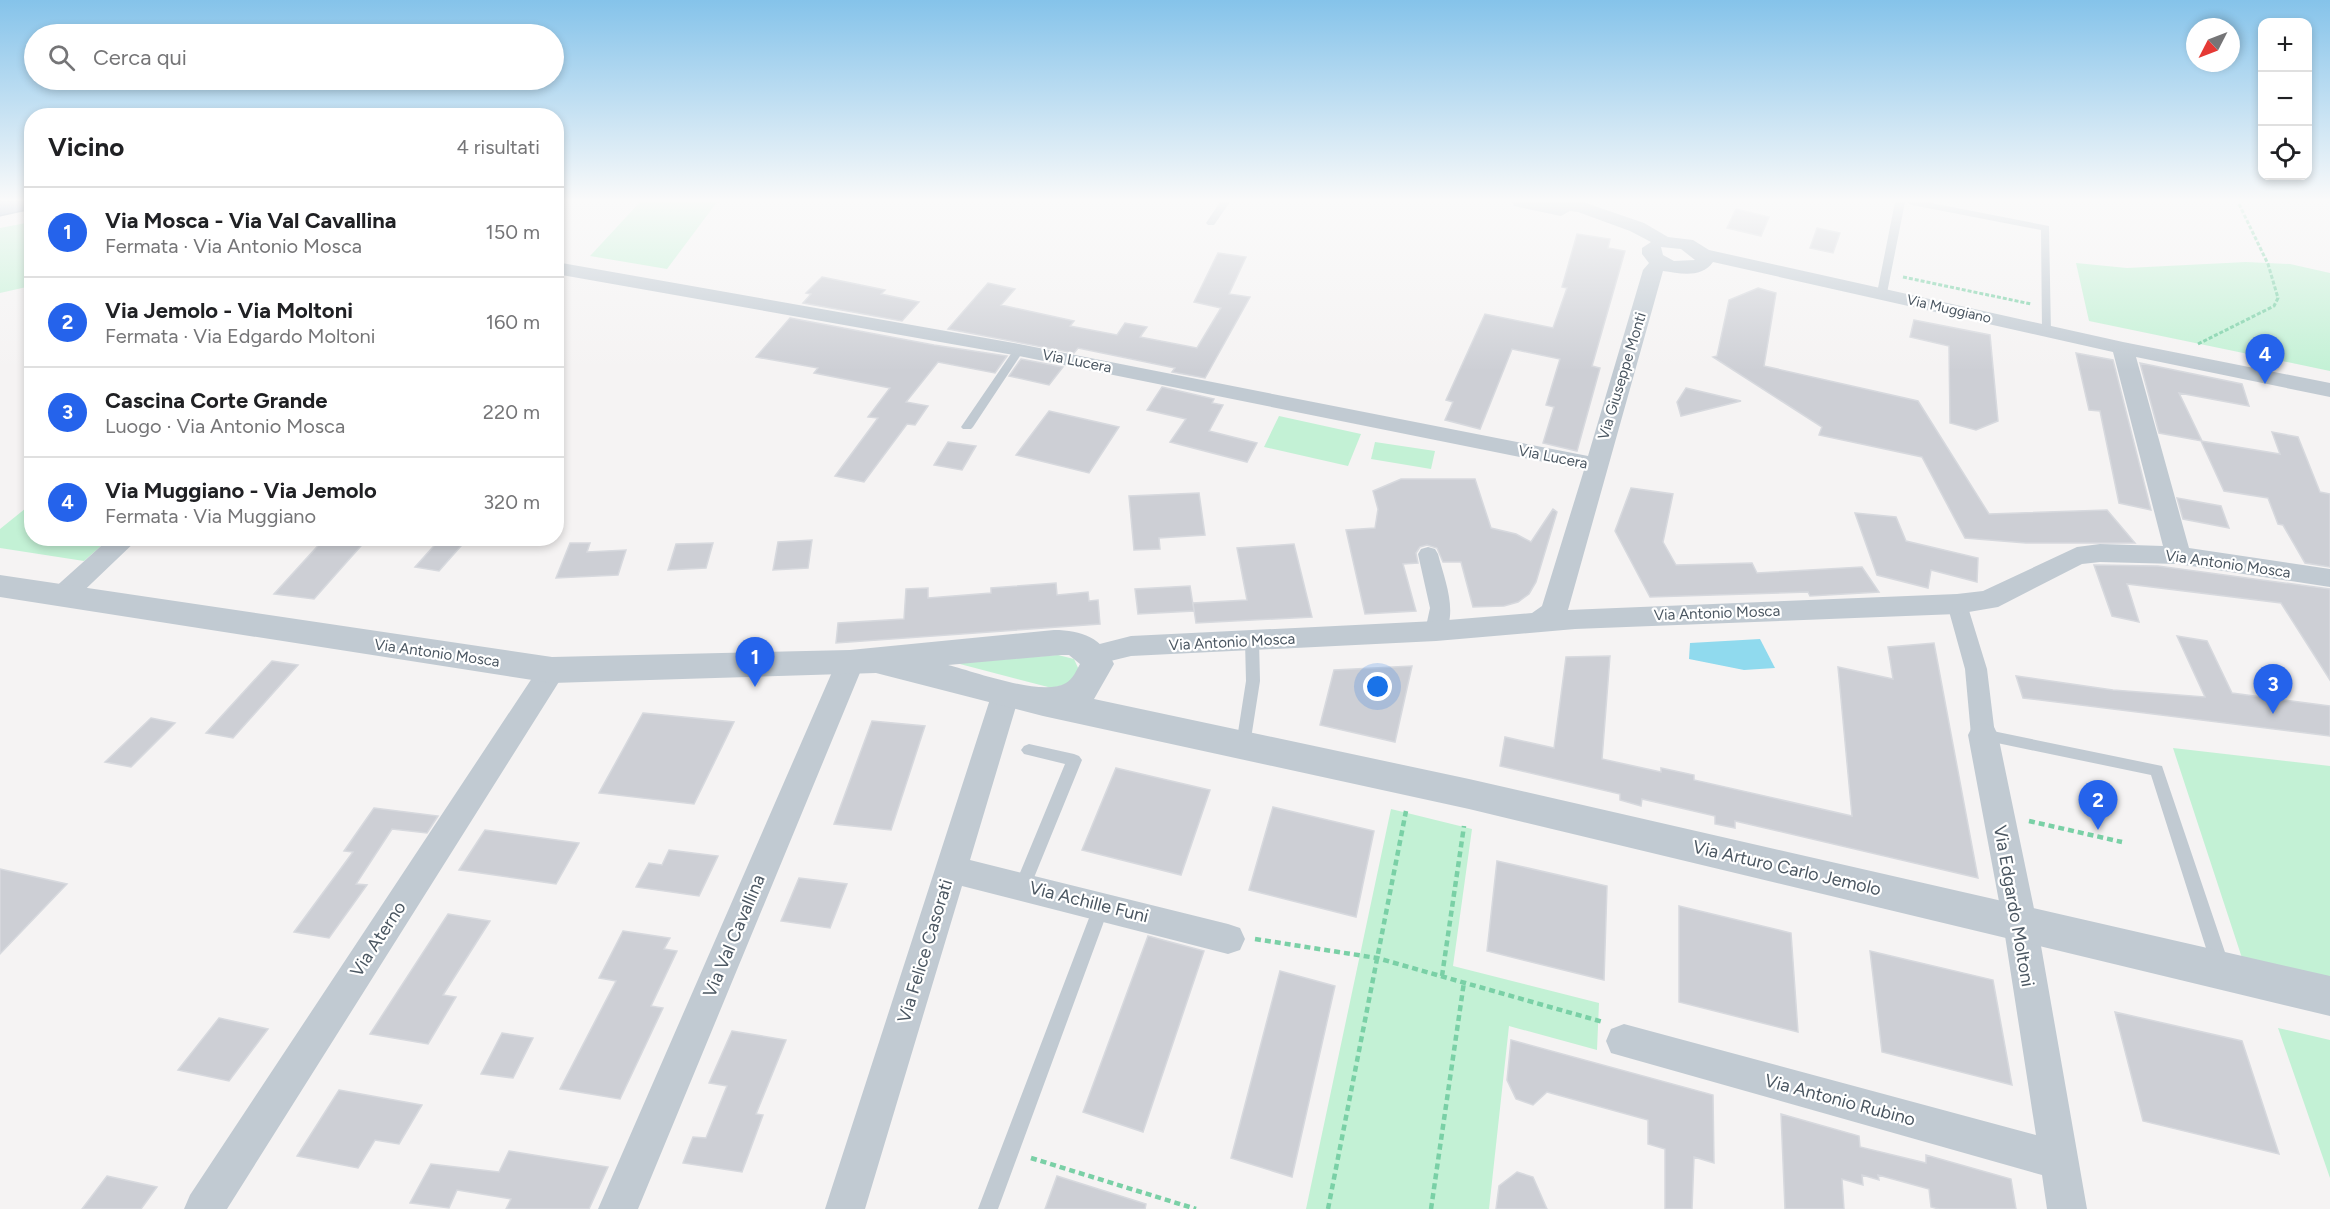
<!DOCTYPE html>
<html lang="it">
<head>
<meta charset="utf-8">
<style>
	body { margin:0; font-family:Figtree,sans-serif; background:#f6f6f6; color:#202124 }
	.controls { position:absolute; right:18px; top:18px; display:grid; overflow:hidden; border-radius:12px; box-shadow:0 3px 9px #0003 }
	.controls button { width:54px; height:54px; display:grid; place-items:center; padding:0; border:0; border-bottom:2px solid #e0e0e0; background:#fff; color:#202124; font:30px sans-serif }
	.compass { position:absolute; left:2186px; top:18px; width:54px; height:54px; border-radius:50%; background:#fff; box-shadow:0 3px 9px #0003; rotate:228deg }
	.you { position:absolute; left:1378px; top:687px; width:21px; height:21px; margin:-15px; border:4px solid #fff; border-radius:50%; background:#1a73e8; box-shadow:0 0 0 9px #1a73e833 }
	.badge { display:grid; place-items:center; width:39px; height:39px; border-radius:50%; background:#2563eb; color:#fff; font-size:20px; font-weight:700 }
	.pin { position:absolute; translate:-50% -50px; filter:drop-shadow(0 2px 3px #0008) }
	.pin::after { content:''; position:absolute; top:32px; width:21px; height:18px; background:inherit; clip-path:polygon(0 0,100% 0,50% 100%) }
	.list { margin:0; padding:0; list-style:none }
	h2 { display:flex; justify-content:space-between; align-items:center; height:78px; margin:0; padding:0 24px; font-size:26px }
	h2 small { font-size:20px; font-weight:400; color:#757577 }
	.list li { display:grid; grid-template-columns:39px 1fr auto; gap:18px; align-items:center; box-sizing:border-box; height:90px; padding:0 24px; border-top:2px solid #e0e0e0 }
	.list b { display:block; font-size:22px; white-space:nowrap }
	.list p { margin:0; font-size:20px; white-space:nowrap; color:#757577 }
	.list em { font-size:20px; font-style:normal; color:#757577 }
	.icon { flex:none; width:33px; height:33px; fill:none; stroke:currentColor; stroke-width:2; stroke-linecap:round; stroke-linejoin:round }
	.map { position:relative; flex:none; width:2330px; height:1209px; overflow:hidden }
	.search { position:absolute; background:#fff; box-shadow:0 3px 9px #0003; left:24px; top:24px; width:540px; height:66px; display:flex; align-items:center; gap:15px; box-sizing:border-box; padding:0 21px; border-radius:33px; color:#757577; font-size:22px }
	.panel { position:absolute; background:#fff; box-shadow:0 3px 9px #0003; left:24px; top:108px; width:540px; height:438px; border-radius:24px }
	.map>svg:first-child { display:block }
	.green { fill:#c3f1d5 }
	.water { fill:#90daee }
	.building { fill:#cdcfd5; stroke:#d7d9de; stroke-width:1.5 }
	.lines { fill:none; stroke-linecap:round; stroke-linejoin:round }
	.motorway-casing { stroke:#7690ad; stroke-width:3 }
	.path-far1 { stroke:#7ad0a6; stroke-width:3; stroke-dasharray:4 2; stroke-linecap:butt }
	.path { stroke:#7ad0a6; stroke-width:4.5; stroke-dasharray:6 4; stroke-linecap:butt }
	.service { fill:#c1cad2; fill-rule:evenodd }
	.pedestrian { fill:#c1cad2; fill-rule:evenodd }
	.minor { fill:#c1cad2; fill-rule:evenodd }
	.tertiary { fill:#c1cad2; fill-rule:evenodd }
	.motorway { fill:#8ba5c1; fill-rule:evenodd }
	.labels { text-anchor:middle; dominant-baseline:central; stroke-width:4.5; stroke-linejoin:round; paint-order:stroke }
	.far-street-label { font-size:14px; fill:#4a5661; stroke:#fff }
	.street-label { font-size:15px; fill:#4a5661; stroke:#fff }
	.near-street-label { font-size:18px; fill:#4a5661; stroke:#fff }
</style>
</head>
<body>
<div class="map">
<svg width="2330" height="1209" viewBox="0 0 2330 1209">
	<rect width="100%" height="100%" fill="#f5f3f3"/>
	<path class="green" d="M640 202H717L667 269 590 256Z
		M31 222V286L0 293V228Z
		M2246 262 2290 264 2330 273V371L2089 321 2076 263 2127 268Z
		M1279 416 1361 434 1348 466 1264 447Z
		M1375 442 1435 451 1431 469 1371 459Z
		M31 504 32 538 109 539 84 561 0 548V529Z
		M1058 655 1074 659 1079 670 1074 682 1052 688 956 663Z
		M2173 748 2330 766V979L2242 958Z
		M1391 809 1472 829 1453 966 1599 1003 1597 1050 1509 1026 1489 1209H1306Z
		M2278 1028 2330 1040V1178Z"/>
	<path class="water" d="M1760 639 1775 668 1744 670 1689 659 1690 643Z"/>
	<path class="building" d="M1736 209 1769 217 1761 236 1727 228Z
		M1817 228 1840 233 1833 253 1810 248Z
		M1577 234 1610 239 1608 248 1625 251 1592 366 1600 368 1577 451 1543 443 1554 407 1546 405 1560 359 1512 349 1480 429 1445 420 1453 402 1446 400 1485 314 1553 328 1567 288 1562 287Z
		M1218 253 1246 257 1229 294 1250 297 1205 378 1172 372 1175 368 1078 348 1074 353 948 329 988 283 1015 289 1001 305 1074 321 1070 326 1117 335 1125 323 1147 327 1140 337 1197 348 1221 308 1194 302Z
		M822 277 885 290 881 294 919 302 902 321 803 303 811 294 806 293Z
		M1758 288 1776 293 1764 366 1918 401 1989 514 2107 510 2135 543H2026L1965 538 1922 457 1819 435 1822 427 1713 357 1717 356 1729 300Z
		M790 318 934 345 1007 356 995 373 938 362 906 402 928 406 915 425 907 424 864 482 835 476 878 418 868 417 890 388 814 373 818 368 756 357Z
		M1914 320 1990 335 1998 421 1976 430 1950 423 1949 346 1910 337Z
		M2076 353 2113 360 2151 510 2119 503 2100 411 2089 410Z
		M1021 359 1063 367 1049 385 1009 376Z
		M2140 363 2242 384 2249 406 2179 393 2202 441 2159 433Z
		M1162 387 1214 399 1212 403 1223 405 1209 431 1257 443 1247 462 1170 442 1186 419 1147 410Z
		M1686 388 1741 401 1681 416 1677 402Z
		M1049 411 1119 427 1089 473 1016 455Z
		M2272 432 2298 437 2320 492 2330 494V567L2305 563 2283 525 2278 524 2268 498 2224 491 2201 441 2280 454Z
		M948 442 976 446 962 470 934 465Z
		M1401 479H1475L1491 528 1516 534 1531 542 1553 509 1557 512 1536 582 1529 594 1518 602 1504 606 1473 607 1461 562H1443L1437 548 1427 545 1420 547 1416 553 1418 563 1403 564 1416 611 1365 614 1346 530 1375 528 1378 509 1373 491Z
		M1631 488 1673 494 1663 542 1676 565 1752 563 1757 573 1862 567 1879 592 1810 596 1808 592 1650 597 1615 531Z
		M1199 493 1205 535 1159 538 1160 549 1134 550 1129 496Z
		M2177 498 2221 506 2229 528 2183 519Z
		M1855 513 1896 517 1906 541 1978 558 1977 582 1931 570 1928 588 1877 575Z
		M325 538H368L314 599 274 594Z
		M441 538H468L439 571 415 567Z
		M812 540 808 568 773 570 778 542Z
		M570 543H590L587 552 626 550 618 575 556 578Z
		M713 543 706 568 668 570 676 544Z
		M1294 544 1312 617 1196 623 1193 603 1247 600 1237 548Z
		M2094 565 2158 566 2330 589V680L2281 603 2127 584 2139 622 2112 616Z
		M1056 583 1057 595 1088 592 1089 601 1098 600 1100 624 836 643 838 623 904 619 906 589 928 588V598L991 593V588Z
		M1190 586 1194 611 1138 614 1135 589Z
		M2177 636 2207 641 2232 693 2330 706V736L2023 698 2016 676 2113 690 2205 697Z
		M1934 643 1978 878 1735 821V828L1715 824V816L1642 799 1641 806 1620 800V794L1500 766 1505 737 1554 748 1566 657 1610 656 1602 759 1661 772V768L1694 775V780L1852 816 1838 667 1893 679 1888 647Z
		M272 661 298 665 233 738 206 733Z
		M1412 666 1395 742 1320 725 1334 670Z
		M643 713 734 722 694 804 599 793Z
		M151 718 175 723 131 767 105 762Z
		M872 721 925 726 891 830 834 824Z
		M1116 768 1210 790 1181 875 1082 850Z
		M1273 807 1374 831 1356 917 1249 890Z
		M374 808 438 816 427 833 392 829 356 884 367 885 329 938 294 932 353 852 344 851Z
		M485 830 579 843 556 884 459 870Z
		M669 850 718 856 699 896 636 887 649 863 662 865Z
		M1497 861 1607 886 1604 980 1487 951Z
		M0 869 67 884 0 954Z
		M799 878 847 884 830 928 781 921Z
		M1679 906 1791 933 1798 1032 1679 1002Z
		M448 914 490 921 443 995 456 997 428 1044 370 1034Z
		M623 931 670 938 664 949 677 951 651 1006 663 1008 620 1099 560 1089 616 981 599 978Z
		M1148 936 1204 951 1143 1132 1083 1112Z
		M1870 951 1993 980 2012 1085 1882 1052Z
		M1280 971 1335 986 1292 1177 1231 1158Z
		M2115 1012 2242 1041 2279 1154 2143 1121Z
		M219 1018 268 1029 229 1081 178 1070Z
		M732 1031 786 1040 756 1114 763 1115 742 1172 683 1163 693 1137 706 1138 727 1086 709 1083Z
		M502 1033 533 1038 513 1078 481 1074Z
		M1511 1040 1713 1095 1714 1163 1694 1157 1692 1209H1665V1149L1648 1144V1120L1547 1092 1533 1105 1516 1099 1507 1080Z
		M339 1090 422 1105 399 1144 375 1140 358 1168 297 1156Z
		M1781 1114 1859 1136 1860 1147 1926 1163V1155L2011 1179 2016 1209H1939L1931 1207 1929 1189 1878 1175 1879 1180 1862 1175 1863 1185 1842 1179 1844 1209H1785Z
		M509 1151 608 1167 589 1209H506L511 1199 457 1190 449 1208 410 1203 431 1164 499 1172Z
		M1517 1172 1533 1177 1547 1209H1496L1499 1186Z
		M107 1176 157 1187 141 1209H82Z
		M1057 1176 1146 1204 1145 1209H1045Z"/>
	<g class="lines">
		<defs>
			<path id="motorway" d="M0 202H32V208L0 215Z"/>
		</defs>
		<use href="#motorway" class="motorway-casing"/>
		<path class="path-far1" d="M1903 277 2031 304
			M2198 344 2274 306 2278 298 2268 264 2238 202"/>
		<path class="path" d="M2029 821 2122 842
			M1255 939 1377 958 1603 1022
			M1442 976 1464 826
			M1031 1158 1196 1209
			M1328 1209 1406 811
			M1431 1209 1464 982"/>
		<path class="service" d="M1220 202H1230L1214 225H1208L1206 223Z
			M1895 202H1905L1887 293 1882 296 1877 293Z
			M1907 202H1926L2049 226 2051 333H2043L2042 331 2041 230 1912 205Z
			M1019 347 1024 350 973 427 971 429H963L961 427 1015 348Z
			M1252 636 1257 637 1259 641 1260 681 1250 745 1248 749 1243 751 1238 749 1236 745 1246 681 1245 641 1247 637Z
			M1983 729 2162 766 2230 967 2227 973 2221 975 2215 973 2212 967 2151 775 1978 739 1976 735 1978 731Z
			M1029 744 1074 754 1079 756 1082 760 1031 885 1029 890 1023 892 1017 890 1015 885 1065 764 1024 754 1021 750 1024 746Z
			M1102 898 1108 900 1110 905 998 1209H978L1094 905 1096 900Z"/>
		<path class="pedestrian" d="M1428 547 1435 549 1438 554C1445 581 1458 611 1444 636L1436 639 1428 636 1425 631 1430 608 1418 554 1421 549Z
			M1957 597 1964 599 1967 604 1987 669 1995 735 1991 741 1983 744 1975 741 1971 735 1965 669 1947 604 1950 599Z"/>
		<path class="minor" d="M1512 202H1583L1644 223 1668 237 1693 240 1709 250 2123 342 2330 383V397L2136 357 2189 548 2330 569V587L2178 564 2100 562 2082 564 1998 607 1957 614 1575 629 1436 641 1131 656 1094 665 1084 662 1080 655 1084 648 1131 636 1436 621 1532 613 1542 606 1584 470 1019 356 556 274V262L1019 344 1588 456 1643 270 1649 263 1642 254V248L1651 242 1630 231 1578 212 1570 211 1561 216 1514 206ZM1661 247 1681 249 1695 260 1674 261 1663 255ZM1713 262 2113 352 2163 546 2100 544 2077 547 1983 591 1957 594 1568 610 1663 271C1679 273 1701 279 1713 262Z
			M110 538H139L70 604 61 606 52 604 48 597 52 590Z
			M850 653 860 656 864 663 638 1209H598L836 663 840 656Z
			M552 659 562 663 566 670 562 677 227 1209H184L190 1195 542 663Z
			M1006 682 1016 685 1020 693 970 860 1228 924 1240 928 1245 939 1240 950 1228 954 962 886 865 1209H825L992 693 996 685Z
			M1983 723 1994 727 1998 735 2037 923 2087 1209H2047L2042 1175 1611 1053 1606 1041 1611 1029 1624 1024 2036 1135 2003 923 1968 735 1972 727Z"/>
		<path class="tertiary" d="M0 575 552 657 850 650 1054 630C1082 630 1102 638 1114 664L1094 699 1469 779 2330 976V1016L1469 809 1043 716 876 673 552 683 0 597ZM1061 655H1069L1080 664C1076 671 1073 679 1066 683 1042 697 976 672 948 665Z"/>
		<use href="#motorway" class="motorway"/>
	</g>
	<linearGradient id="sky" x2="0" y2="1"><stop stop-color="#85c3ea"/><stop offset="0.54" stop-color="#fafafa"/><stop offset="1" stop-color="#fafafa" stop-opacity="0"/></linearGradient>
	<rect width="2330" height="371" fill="url(#sky)"/>
	<g class="labels">
		<g class="far-street-label">
			<text transform="translate(1949 309) rotate(13)">Via Muggiano</text>
		</g>
		<g class="street-label">
			<text transform="translate(1077 361) rotate(11)">Via Lucera</text>
			<text transform="translate(1622 376) rotate(-73)">Via Giuseppe Monti</text>
			<text transform="translate(1553 457) rotate(11)">Via Lucera</text>
			<text transform="translate(2228 564) rotate(8)">Via Antonio Mosca</text>
			<text transform="translate(1717 613) rotate(-2)">Via Antonio Mosca</text>
			<text transform="translate(1232 642) rotate(-3)">Via Antonio Mosca</text>
			<text transform="translate(437 653) rotate(8)">Via Antonio Mosca</text>
		</g>
		<g class="near-street-label">
			<text transform="translate(1787 868) rotate(13)">Via Arturo Carlo Jemolo</text>
			<text transform="translate(1089 902) rotate(14)">Via Achille Funi</text>
			<text transform="translate(2014 906) rotate(80)">Via Edgardo Moltoni</text>
			<text transform="translate(734 936) rotate(-67)">Via Val Cavallina</text>
			<text transform="translate(378 939) rotate(-57)">Via Aterno</text>
			<text transform="translate(925 951) rotate(-73)">Via Felice Casorati</text>
			<text transform="translate(1840 1100) rotate(15)">Via Antonio Rubino</text>
		</g>
	</g>
</svg>
<div class="controls">
<button>+</button>
<button>−</button>
<button><svg class="icon" aria-label="locate" viewBox="0 0 24 24"><circle cx="12" cy="12" r="6"/><path d="M12 2v4M12 18v4M2 12h4M18 12h4"/></svg></button>
</div>
<svg class="compass" viewBox="-18 -18 36 36"><path d="M0-13l5 13h-10z" fill="#e53935"/><path d="M0 13l5-13h-10z" fill="#757577"/></svg>
<div class="you"></div>
<div class="pin badge" style="left:755px;top:687px">1</div>
<div class="pin badge" style="left:2098px;top:830px">2</div>
<div class="pin badge" style="left:2273px;top:714px">3</div>
<div class="pin badge" style="left:2265px;top:384px">4</div>
<div class="search"><svg class="icon" aria-label="search" viewBox="0 0 24 24"><circle cx="10" cy="10" r="6"/><path d="M15 15l6 6"/></svg>Cerca qui</div>
<section class="panel">
<h2>Vicino<small>4 risultati</small></h2>
<ul class="list">
<li><span class="badge">1</span><div><b>Via Mosca - Via Val Cavallina</b><p>Fermata · Via Antonio Mosca</p></div><em>150 m</em></li>
<li><span class="badge">2</span><div><b>Via Jemolo - Via Moltoni</b><p>Fermata · Via Edgardo Moltoni</p></div><em>160 m</em></li>
<li><span class="badge">3</span><div><b>Cascina Corte Grande</b><p>Luogo · Via Antonio Mosca</p></div><em>220 m</em></li>
<li><span class="badge">4</span><div><b>Via Muggiano - Via Jemolo</b><p>Fermata · Via Muggiano</p></div><em>320 m</em></li>
</ul>
</section>
</div>
</body>
</html>
